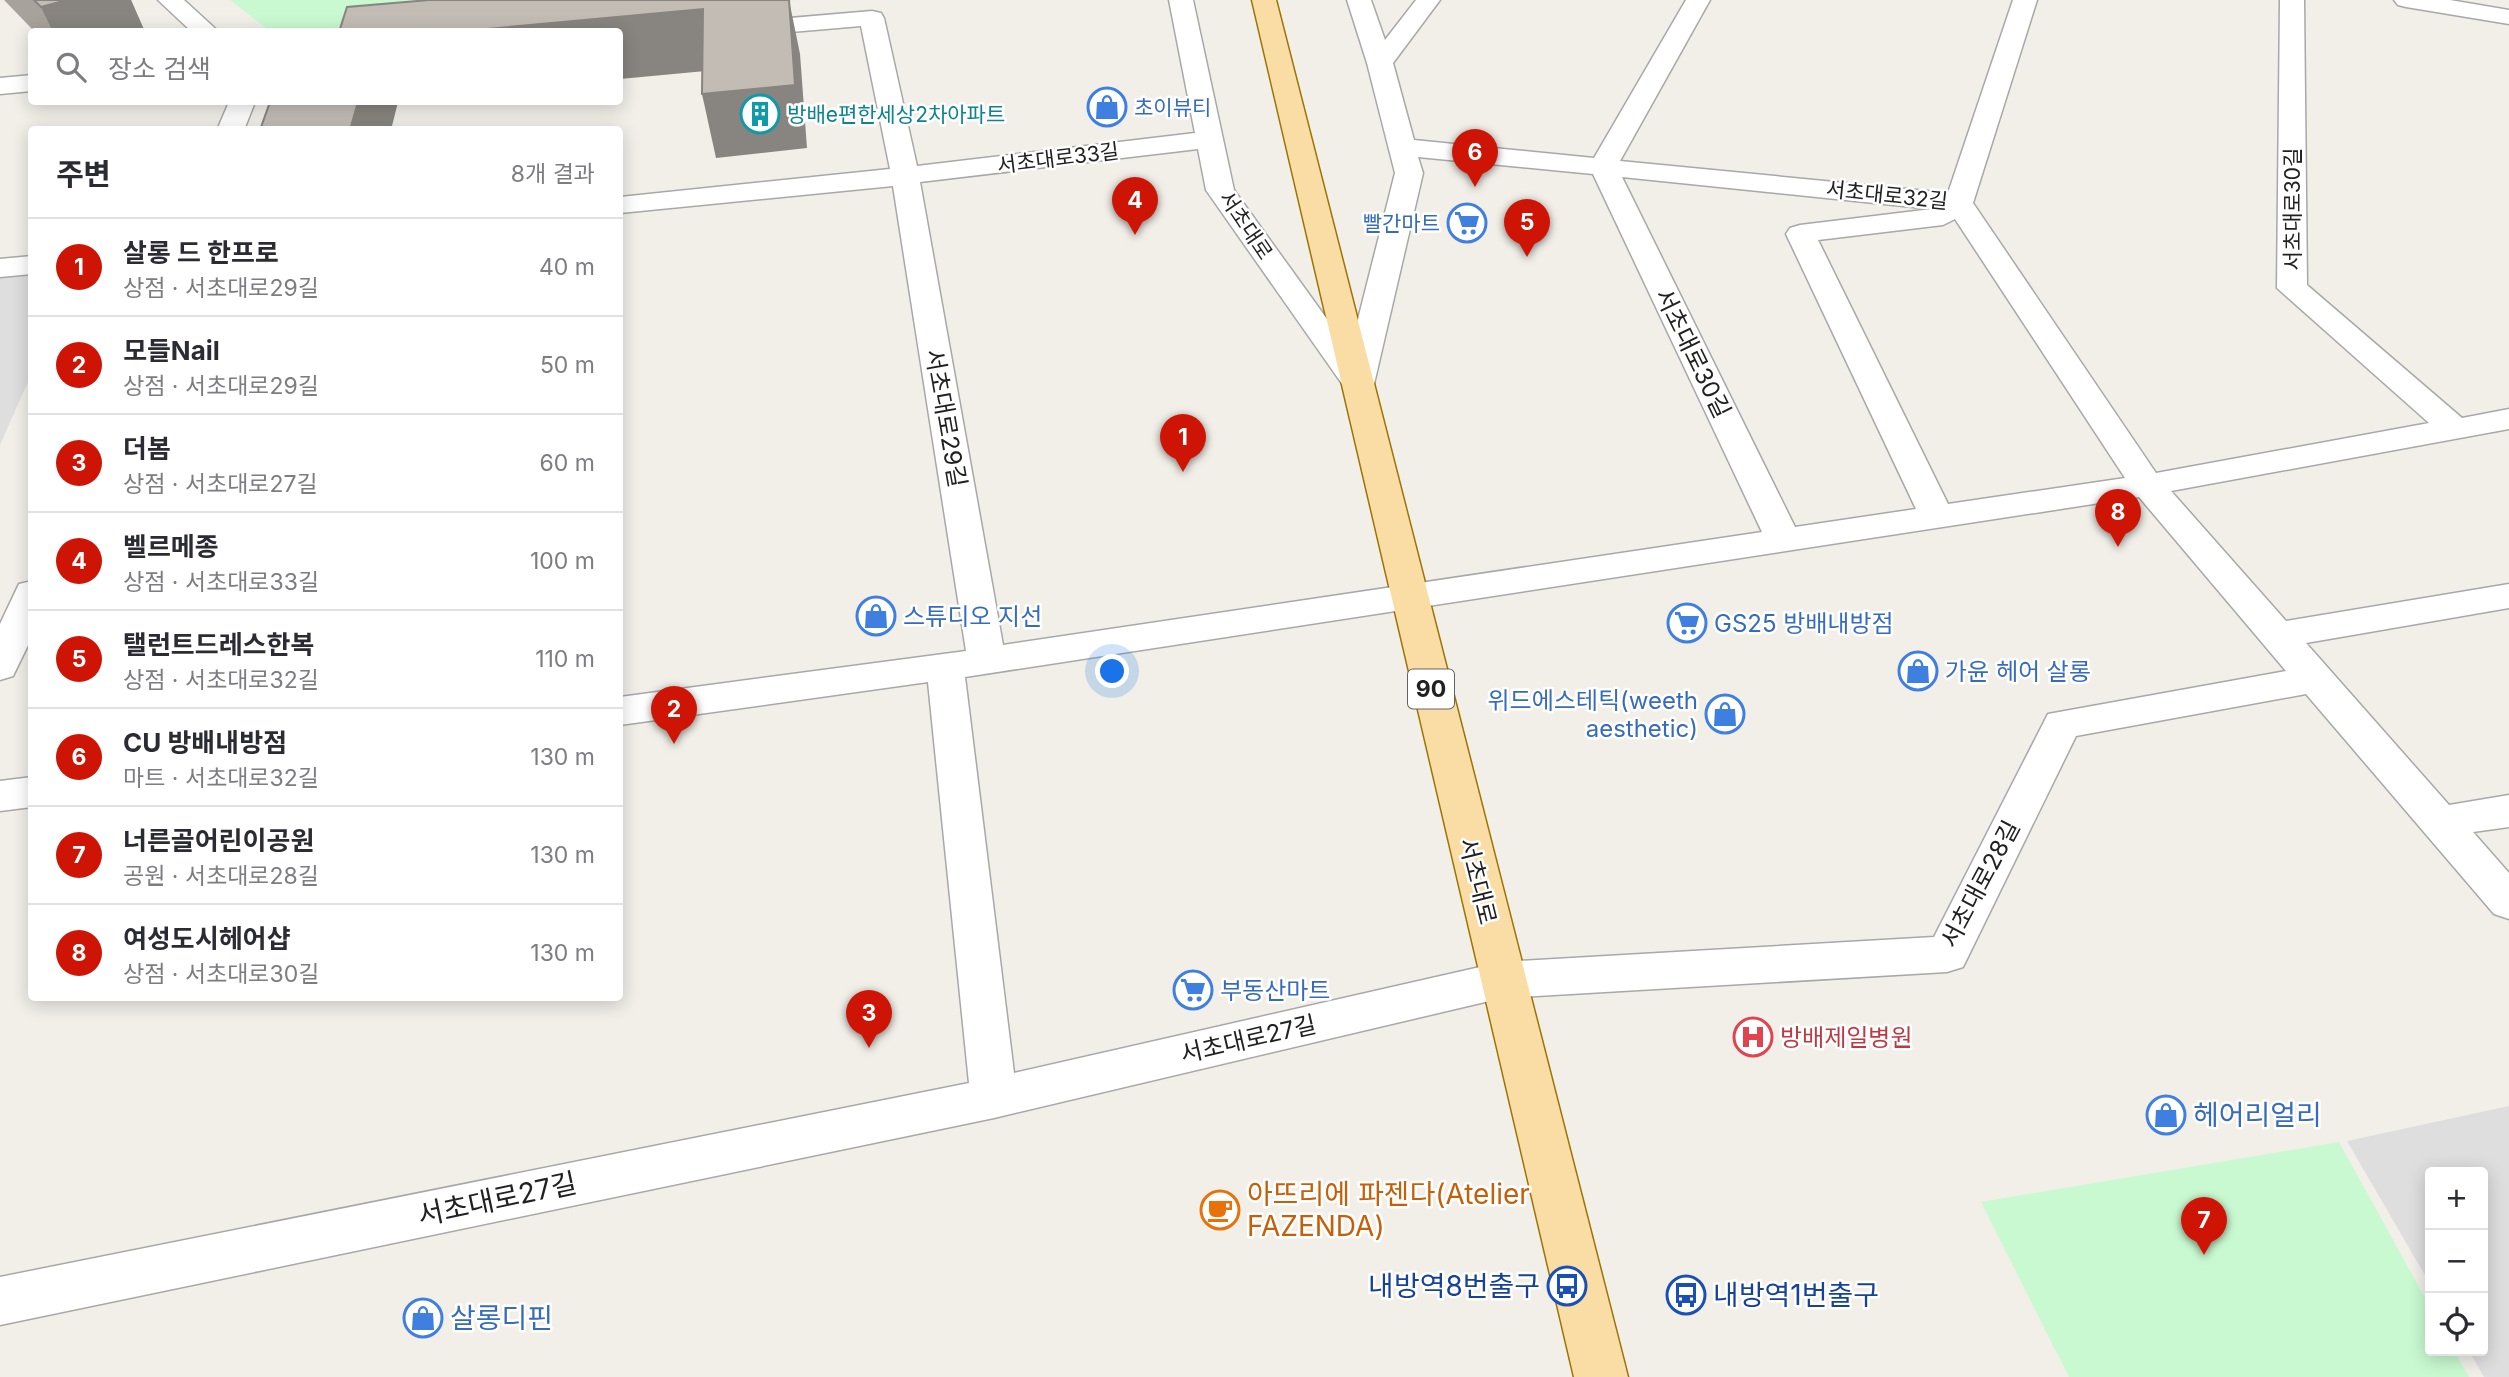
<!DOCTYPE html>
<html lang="ko">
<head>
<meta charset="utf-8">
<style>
	body { margin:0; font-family:Inter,"Noto Sans KR",sans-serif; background:#f7f7f7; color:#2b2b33 }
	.controls { position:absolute; right:21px; bottom:21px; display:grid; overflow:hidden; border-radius:7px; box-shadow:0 4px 18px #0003 }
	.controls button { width:63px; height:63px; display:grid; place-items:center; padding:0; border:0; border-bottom:2px solid #e1e1e2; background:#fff; color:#2b2b33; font:35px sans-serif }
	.you { position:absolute; left:1113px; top:672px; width:24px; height:24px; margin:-18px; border:5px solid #fff; border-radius:50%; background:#1a73e8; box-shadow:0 0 0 10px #1a73e833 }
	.badge { display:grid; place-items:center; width:46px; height:46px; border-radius:50%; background:#ce1505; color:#fff; font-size:23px; font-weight:700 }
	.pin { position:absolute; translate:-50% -58px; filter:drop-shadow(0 2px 4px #0008) }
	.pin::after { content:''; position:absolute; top:37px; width:24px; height:21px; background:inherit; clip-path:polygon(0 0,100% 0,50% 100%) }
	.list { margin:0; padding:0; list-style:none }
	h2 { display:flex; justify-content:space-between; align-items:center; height:91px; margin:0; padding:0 28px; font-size:30px }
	h2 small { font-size:23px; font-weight:400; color:#7c7c81 }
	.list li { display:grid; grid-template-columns:46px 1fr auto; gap:21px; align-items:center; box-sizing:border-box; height:98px; padding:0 28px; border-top:2px solid #e1e1e2 }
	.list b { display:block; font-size:26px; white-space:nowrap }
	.list p { margin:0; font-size:23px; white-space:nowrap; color:#7c7c81 }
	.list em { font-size:23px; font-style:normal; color:#7c7c81 }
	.icon { flex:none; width:38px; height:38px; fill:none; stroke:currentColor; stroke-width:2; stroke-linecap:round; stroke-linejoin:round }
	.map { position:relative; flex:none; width:2509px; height:1377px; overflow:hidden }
	.search { position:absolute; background:#fff; box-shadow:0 4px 18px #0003; left:28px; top:28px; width:595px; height:77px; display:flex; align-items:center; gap:18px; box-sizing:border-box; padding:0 24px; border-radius:7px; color:#7c7c81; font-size:26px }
	.panel { position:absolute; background:#fff; box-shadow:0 4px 18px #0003; left:28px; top:126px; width:595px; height:875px; border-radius:7px }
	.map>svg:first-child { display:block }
	.residential { fill:#dfdede }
	.park { fill:#c8f9d0 }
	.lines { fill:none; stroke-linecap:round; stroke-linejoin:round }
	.minor-casing { stroke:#a8a8a8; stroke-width:3 }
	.major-casing { stroke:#9b7503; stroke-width:3 }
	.minor { fill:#fff; fill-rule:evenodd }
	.major { fill:#fadca5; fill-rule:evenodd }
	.wall { fill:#a7a29c }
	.shaded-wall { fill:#88847f }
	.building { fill:#c2bcb5; stroke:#88847f; stroke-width:2 }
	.labels { text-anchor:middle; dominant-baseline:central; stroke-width:5; stroke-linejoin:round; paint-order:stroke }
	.far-shop-label { font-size:21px; fill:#366cbe; stroke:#fff; text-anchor:start }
	.far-culture-label { font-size:21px; fill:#0d838f; stroke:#fff; text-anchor:start }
	.far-street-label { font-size:21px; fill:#212121; stroke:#fff }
	.shield { fill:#fff; stroke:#646464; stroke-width:2 }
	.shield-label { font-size:23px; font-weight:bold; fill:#212121 }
	.street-label { font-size:24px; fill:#212121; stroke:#fff }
	.shop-label { font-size:24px; fill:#366cbe; stroke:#fff; text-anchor:start }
	.health-label { font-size:24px; fill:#be3a42; stroke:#fff; text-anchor:start }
	.near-shop-label { font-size:28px; fill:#366cbe; stroke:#fff; text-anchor:start }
	.near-food-label { font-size:28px; fill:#c56008; stroke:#fff; text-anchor:start }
	.near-street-label { font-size:28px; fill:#212121; stroke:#fff }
	.near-transit-label { font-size:28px; fill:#164399; stroke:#fff; text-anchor:end }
</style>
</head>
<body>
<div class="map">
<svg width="2509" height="1377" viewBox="0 0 2509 1377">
	<rect width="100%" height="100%" fill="#f1efe8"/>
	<path class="residential" d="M31 273V375L0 445V276Z
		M2509 1106V1377H2484L2469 1351H2483V1172H2430V1284L2347 1141Z"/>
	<path class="park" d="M230 0H797L390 32 270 31Z
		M2339 1142 2430 1307V1351H2454L2469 1377H2069L1981 1202Z"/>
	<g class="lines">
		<defs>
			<path id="minor" d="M158 0H184L219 32H192Z
				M1169 0H1193L1234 190 1350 351 1395 173 1367 63 1347 0H1371L1385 40 1416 0H1440L1393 63 1414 140 1594 158 1686 0H1710L1620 161 1948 193 2013 0H2037L1973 203 2156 473 2429 423 2277 288 2280 0H2304L2307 285 2462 418 2509 409V429L2171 491 2286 621 2509 584V608L2306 643 2449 805 2509 795V827L2473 832 2509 873V919L2494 914 2306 694 2076 736 1963 967 1947 972 1502 998 994 1118 0 1325V1277L969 1083 928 682 620 725V697L966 651 893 186 620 213V197L890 169 861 26 743 36 734 34 731 29 734 24 743 22 872 11 881 13 884 18 917 166 1195 133ZM1198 149 1206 190 1347 391 1358 394 1369 391 1374 384 1423 173 1418 157 1593 174 1762 532 1003 645 920 182ZM1622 177 1932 209 1800 225 1790 228 1786 234 1916 509 1795 527ZM1955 219 2125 478 1948 504 1818 240 1943 225ZM2139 497 2286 671 2048 714 1934 937 1502 962 1014 1073 965 677Z
				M2394 0H2450L2509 10V24L2406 7 2398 5Z
				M32 75V91L0 94V78Z
				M229 102H255L244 130H217Z
				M32 256V274L0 277V259Z
				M32 581V637L13 676 0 680V624L19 584Z
				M32 777V807L0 811V781Z"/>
			<path id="major" d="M1252 0H1276L1628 1377H1574Z"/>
		</defs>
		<use href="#minor" class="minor-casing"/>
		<use href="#major" class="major-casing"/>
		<use href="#minor" class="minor"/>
		<use href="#major" class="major"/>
	</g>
	<path class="wall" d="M4 0H131L145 32H35Z"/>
	<path class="shaded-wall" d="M67 0H131L145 32H53L41 7Z
		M789 0 800 54 807 148 716 158 702 94Z
		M703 9 716 70 620 79V32H455Z
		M358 102H398L391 130H350Z"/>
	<path class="building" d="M34 0H67L41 7Z
		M429 0H789L795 85 702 94 703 9 455 32H339L347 7Z
		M270 102H358L350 130H260Z"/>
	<defs>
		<symbol id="shop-ring" viewBox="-11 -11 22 22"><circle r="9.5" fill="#fff" stroke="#3f7fe0" stroke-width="1.5"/><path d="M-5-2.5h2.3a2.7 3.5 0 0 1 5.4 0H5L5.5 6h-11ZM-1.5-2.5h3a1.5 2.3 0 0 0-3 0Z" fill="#3f7fe0"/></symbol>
		<symbol id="building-ring" viewBox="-11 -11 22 22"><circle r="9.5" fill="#fff" stroke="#0f9aa8" stroke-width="1.5"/><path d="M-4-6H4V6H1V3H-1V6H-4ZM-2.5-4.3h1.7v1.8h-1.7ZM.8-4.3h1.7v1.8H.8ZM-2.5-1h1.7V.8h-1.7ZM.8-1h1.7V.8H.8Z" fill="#0f9aa8"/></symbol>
		<symbol id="supermarket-ring" viewBox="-11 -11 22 22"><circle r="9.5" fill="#fff" stroke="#3f7fe0" stroke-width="1.5"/><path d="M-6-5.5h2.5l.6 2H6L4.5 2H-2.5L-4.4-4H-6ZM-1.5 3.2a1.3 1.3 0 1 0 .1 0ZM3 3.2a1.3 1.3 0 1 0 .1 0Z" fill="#3f7fe0"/></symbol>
		<symbol id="hospital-ring" viewBox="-11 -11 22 22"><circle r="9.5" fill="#fff" stroke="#e0444e" stroke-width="1.5"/><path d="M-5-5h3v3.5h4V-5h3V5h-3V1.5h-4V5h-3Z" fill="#e0444e"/></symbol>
		<symbol id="cafe-ring" viewBox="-11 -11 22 22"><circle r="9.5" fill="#fff" stroke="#e8710a" stroke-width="1.5"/><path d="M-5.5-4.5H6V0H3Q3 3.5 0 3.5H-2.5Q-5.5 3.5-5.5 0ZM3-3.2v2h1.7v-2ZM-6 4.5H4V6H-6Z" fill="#e8710a"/></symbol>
		<symbol id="bus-ring" viewBox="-11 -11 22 22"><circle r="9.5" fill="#fff" stroke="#1a4fb4" stroke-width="1.5"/><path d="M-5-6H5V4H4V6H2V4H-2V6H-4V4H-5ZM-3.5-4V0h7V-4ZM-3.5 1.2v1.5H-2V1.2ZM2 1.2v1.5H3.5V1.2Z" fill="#1a4fb4"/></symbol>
	</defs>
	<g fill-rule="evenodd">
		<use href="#shop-ring" x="1085" y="85" width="44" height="44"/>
		<use href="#building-ring" x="738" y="92" width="44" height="44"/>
		<use href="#supermarket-ring" x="1445" y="201" width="44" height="44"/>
		<use href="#shop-ring" x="854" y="594" width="44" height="44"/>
		<use href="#supermarket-ring" x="1665" y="601" width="44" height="44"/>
		<use href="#shop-ring" x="1896" y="649" width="44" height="44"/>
		<use href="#shop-ring" x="1703" y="692" width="44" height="44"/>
		<use href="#supermarket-ring" x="1171" y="968" width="44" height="44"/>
		<use href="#hospital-ring" x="1731" y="1015" width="44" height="44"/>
		<use href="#shop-ring" x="2144" y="1093" width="44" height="44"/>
		<use href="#cafe-ring" x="1198" y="1188" width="44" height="44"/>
		<use href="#bus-ring" x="1545" y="1264" width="44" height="44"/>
		<use href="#bus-ring" x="1664" y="1273" width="44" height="44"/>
		<use href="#shop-ring" x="401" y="1296" width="44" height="44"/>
	</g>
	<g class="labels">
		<g class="far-shop-label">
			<text x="1134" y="107">초이뷰티</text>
			<text x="1440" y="223" text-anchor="end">빨간마트</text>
		</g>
		<g class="far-culture-label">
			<text x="787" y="114">방배e편한세상2차아파트</text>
		</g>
		<g class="far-street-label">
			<text transform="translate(1058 158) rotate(-7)">서초대로33길</text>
			<text transform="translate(1887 195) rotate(6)">서초대로32길</text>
			<text transform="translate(2292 209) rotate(-90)">서초대로30길</text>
			<text transform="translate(1246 225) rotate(56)">서초대로</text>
		</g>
		<rect class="shield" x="1408" y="669.5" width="46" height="39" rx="5"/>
		<g class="shield-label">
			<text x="1431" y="689">90</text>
		</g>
		<g class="street-label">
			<text transform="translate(1693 353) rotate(64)">서초대로30길</text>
			<text transform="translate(946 418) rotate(80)">서초대로29길</text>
			<text transform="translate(1478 881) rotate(76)">서초대로</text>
			<text transform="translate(1980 884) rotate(-62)">서초대로28길</text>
			<text transform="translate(1248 1039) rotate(-13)">서초대로27길</text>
		</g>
		<g class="shop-label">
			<text x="903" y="616">스튜디오 지선</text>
			<text x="1714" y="623">GS25 방배내방점</text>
			<text x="1945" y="671">가윤 헤어 살롱</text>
			<text x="1698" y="700" text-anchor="end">위드에스테틱(weeth<tspan x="1698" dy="28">aesthetic)</tspan></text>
			<text x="1220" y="990">부동산마트</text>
		</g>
		<g class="health-label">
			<text x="1780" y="1037">방배제일병원</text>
		</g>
		<g class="near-shop-label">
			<text x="2193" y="1115">헤어리얼리</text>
			<text x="450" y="1318">살롱디핀</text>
		</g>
		<g class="near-food-label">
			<text x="1247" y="1194">아뜨리에 파젠다(Atelier<tspan x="1247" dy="32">FAZENDA)</tspan></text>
		</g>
		<g class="near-street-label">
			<text transform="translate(497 1199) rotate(-12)">서초대로27길</text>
		</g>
		<g class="near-transit-label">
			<text x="1540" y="1286">내방역8번출구</text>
			<text x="1713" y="1295" text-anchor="start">내방역1번출구</text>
		</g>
	</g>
</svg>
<div class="controls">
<button>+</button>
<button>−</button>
<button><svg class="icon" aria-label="locate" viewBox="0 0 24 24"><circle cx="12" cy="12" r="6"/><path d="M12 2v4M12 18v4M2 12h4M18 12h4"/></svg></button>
</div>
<div class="you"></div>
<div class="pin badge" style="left:1183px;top:472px">1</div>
<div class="pin badge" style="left:674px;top:744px">2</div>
<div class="pin badge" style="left:869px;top:1048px">3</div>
<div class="pin badge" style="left:1135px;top:235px">4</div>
<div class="pin badge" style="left:1527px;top:257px">5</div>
<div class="pin badge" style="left:1475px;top:187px">6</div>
<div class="pin badge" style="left:2204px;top:1255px">7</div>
<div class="pin badge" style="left:2118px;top:547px">8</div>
<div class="search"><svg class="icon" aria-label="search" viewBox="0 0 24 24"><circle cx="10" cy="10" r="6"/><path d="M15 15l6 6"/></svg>장소 검색</div>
<section class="panel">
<h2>주변<small>8개 결과</small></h2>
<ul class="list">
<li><span class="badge">1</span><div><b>살롱 드 한프로</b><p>상점 · 서초대로29길</p></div><em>40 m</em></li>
<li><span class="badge">2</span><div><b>모들Nail</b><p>상점 · 서초대로29길</p></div><em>50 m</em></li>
<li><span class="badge">3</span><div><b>더봄</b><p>상점 · 서초대로27길</p></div><em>60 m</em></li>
<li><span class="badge">4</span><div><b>벨르메종</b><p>상점 · 서초대로33길</p></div><em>100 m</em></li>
<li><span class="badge">5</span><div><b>탤런트드레스한복</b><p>상점 · 서초대로32길</p></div><em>110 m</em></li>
<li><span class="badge">6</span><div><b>CU 방배내방점</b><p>마트 · 서초대로32길</p></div><em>130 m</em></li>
<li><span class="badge">7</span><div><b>너른골어린이공원</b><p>공원 · 서초대로28길</p></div><em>130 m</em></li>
<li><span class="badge">8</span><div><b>여성도시헤어샵</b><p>상점 · 서초대로30길</p></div><em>130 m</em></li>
</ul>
</section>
</div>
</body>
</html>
